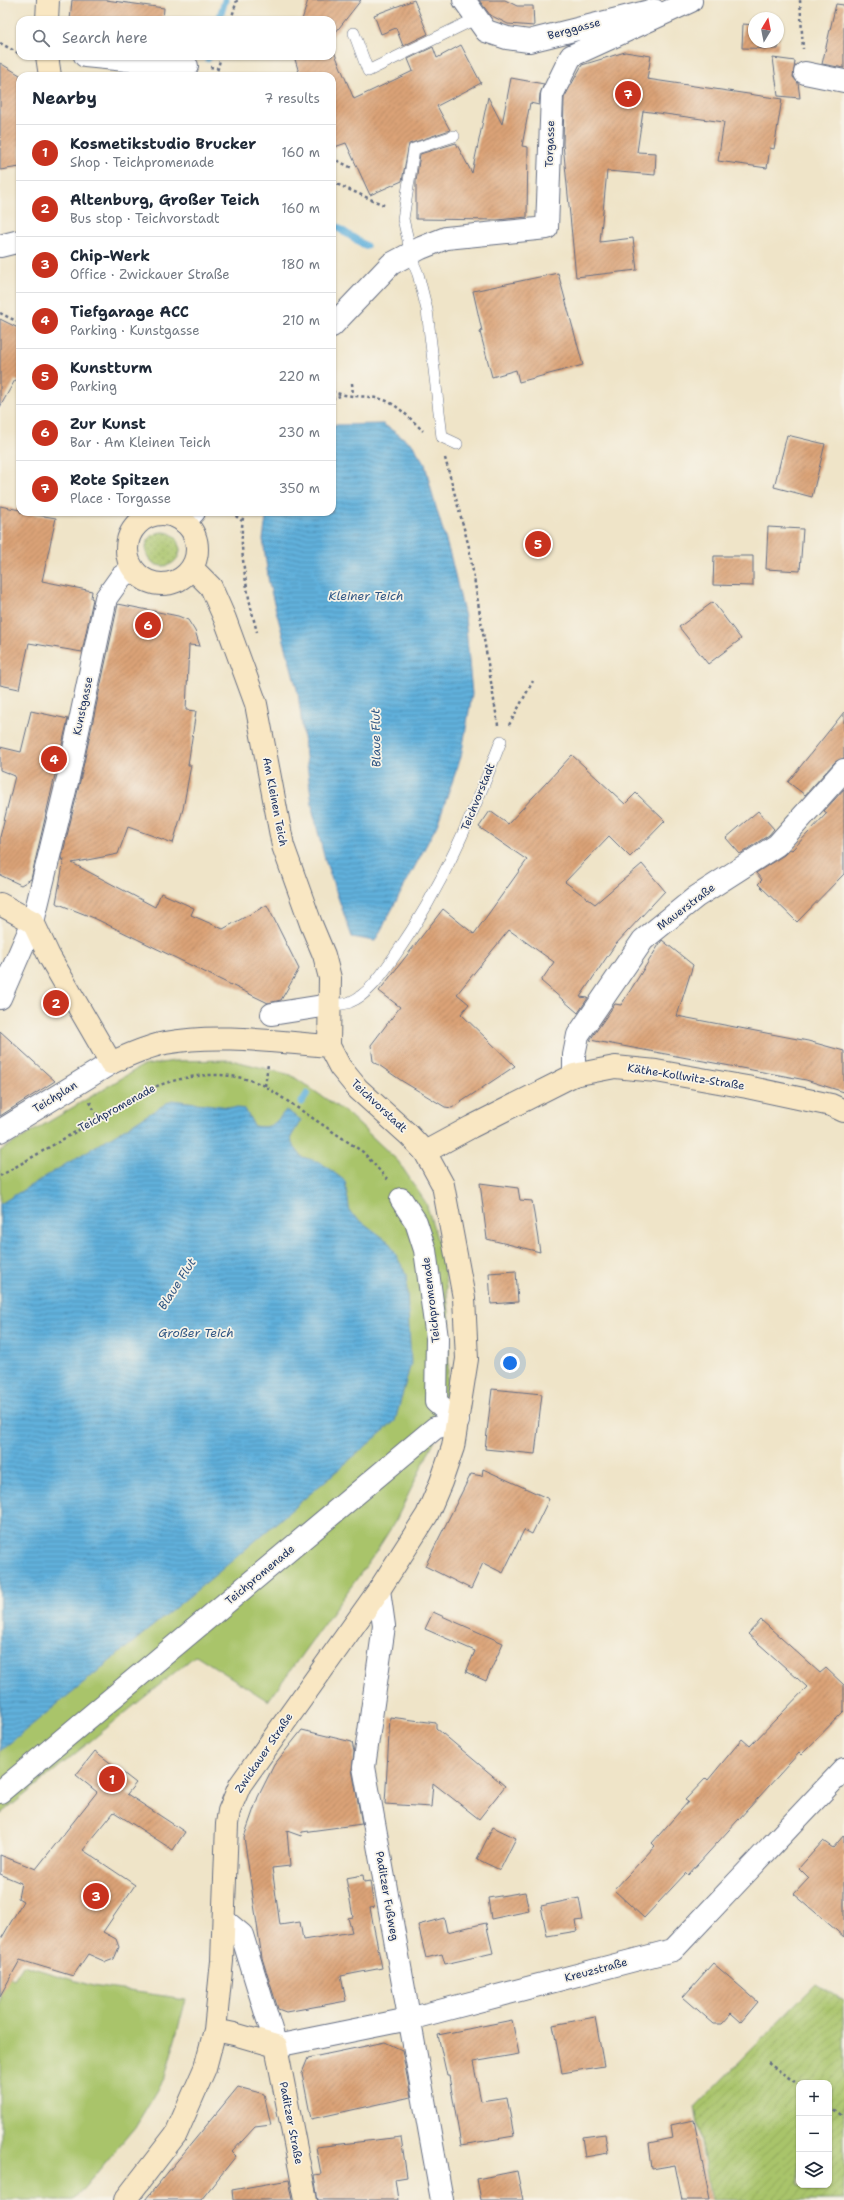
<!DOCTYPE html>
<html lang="en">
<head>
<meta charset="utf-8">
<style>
	body { margin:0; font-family:"Shantell Sans",sans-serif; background:#f6f6f7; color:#1f2937 }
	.controls { position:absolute; right:12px; bottom:12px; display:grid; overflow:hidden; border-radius:8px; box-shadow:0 1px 3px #0004 }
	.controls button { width:36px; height:36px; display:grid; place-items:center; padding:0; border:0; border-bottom:1px solid #e0e1e3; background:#fff; color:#1f2937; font:20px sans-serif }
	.compass { position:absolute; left:748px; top:12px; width:36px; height:36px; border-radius:50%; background:#fff; box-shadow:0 1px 3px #0004; rotate:10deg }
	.you { position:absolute; left:510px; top:1363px; width:14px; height:14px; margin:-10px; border:3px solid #fff; border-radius:50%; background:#1a73e8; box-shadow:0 0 0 6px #1a73e833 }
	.badge { display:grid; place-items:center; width:26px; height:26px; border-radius:50%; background:#c8321e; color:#fff; font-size:13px; font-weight:700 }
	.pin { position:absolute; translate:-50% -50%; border:2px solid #fff; box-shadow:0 1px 4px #0006 }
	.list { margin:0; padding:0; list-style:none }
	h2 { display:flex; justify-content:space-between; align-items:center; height:52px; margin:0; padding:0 16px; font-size:17px }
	h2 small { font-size:13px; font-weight:400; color:#747a83 }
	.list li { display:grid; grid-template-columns:26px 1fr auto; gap:12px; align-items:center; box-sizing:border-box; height:56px; padding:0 16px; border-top:1px solid #e0e1e3 }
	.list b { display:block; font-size:15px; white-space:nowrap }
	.list p { margin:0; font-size:13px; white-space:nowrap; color:#747a83 }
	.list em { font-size:13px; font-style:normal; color:#747a83 }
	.icon { flex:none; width:22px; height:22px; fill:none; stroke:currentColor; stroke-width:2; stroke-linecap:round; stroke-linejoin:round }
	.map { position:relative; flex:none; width:844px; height:2200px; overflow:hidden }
	.search { position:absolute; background:#fff; box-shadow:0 1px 3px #0004; left:16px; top:16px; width:320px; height:44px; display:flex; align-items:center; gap:10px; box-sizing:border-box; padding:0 14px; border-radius:12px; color:#747a83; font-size:15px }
	.panel { position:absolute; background:#fff; box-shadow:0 1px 3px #0004; left:16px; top:72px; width:320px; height:444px; border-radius:12px }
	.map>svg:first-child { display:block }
	.grass { fill:url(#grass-dots); stroke:#627a64 }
	.park { fill:#a9c46a; stroke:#627a64 }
	.garden { fill:url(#garden-furrows); stroke:#627a64; fill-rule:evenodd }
	.water { fill:url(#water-rules); stroke:#3e709c }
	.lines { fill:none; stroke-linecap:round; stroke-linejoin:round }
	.stream { stroke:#61b0db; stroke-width:7 }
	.building { fill:url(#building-hatch) }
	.lane-casing { stroke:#656e83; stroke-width:12 }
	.street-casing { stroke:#656e83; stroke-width:24 }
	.secondary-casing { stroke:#656e83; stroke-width:24 }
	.path { stroke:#656e83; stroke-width:2.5; stroke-dasharray:3 3; stroke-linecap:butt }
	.lane { stroke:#fff; stroke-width:11 }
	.street { stroke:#fff; stroke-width:22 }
	.secondary { stroke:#f9e7c3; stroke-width:22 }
	.labels { text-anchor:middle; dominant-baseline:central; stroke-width:3.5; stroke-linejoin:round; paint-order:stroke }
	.street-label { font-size:11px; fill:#1b2f5e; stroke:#f7f3e8 }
	.water-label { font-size:12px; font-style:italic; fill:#305684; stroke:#f7f3e8 }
</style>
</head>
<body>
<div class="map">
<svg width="844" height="2200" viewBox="0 0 844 2200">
	<defs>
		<pattern id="grass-dots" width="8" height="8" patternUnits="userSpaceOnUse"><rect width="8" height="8" fill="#a9c46a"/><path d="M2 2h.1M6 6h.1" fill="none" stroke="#89a05a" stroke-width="1.8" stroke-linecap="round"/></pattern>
		<pattern id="garden-furrows" width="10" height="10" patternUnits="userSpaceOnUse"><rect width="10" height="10" fill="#a9c46a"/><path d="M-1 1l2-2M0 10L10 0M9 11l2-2" fill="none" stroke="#89a05a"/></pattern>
		<pattern id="water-rules" width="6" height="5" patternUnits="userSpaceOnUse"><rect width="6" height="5" fill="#61b0db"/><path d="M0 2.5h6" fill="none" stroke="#4f90b5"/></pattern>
		<pattern id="building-hatch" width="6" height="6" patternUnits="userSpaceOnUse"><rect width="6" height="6" fill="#dba377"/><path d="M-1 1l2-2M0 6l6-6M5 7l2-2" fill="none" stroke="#b18565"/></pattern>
	</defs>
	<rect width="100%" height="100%" fill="#f7f3e8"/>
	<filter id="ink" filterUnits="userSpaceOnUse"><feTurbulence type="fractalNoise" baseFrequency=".025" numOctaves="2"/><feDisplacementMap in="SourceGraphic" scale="8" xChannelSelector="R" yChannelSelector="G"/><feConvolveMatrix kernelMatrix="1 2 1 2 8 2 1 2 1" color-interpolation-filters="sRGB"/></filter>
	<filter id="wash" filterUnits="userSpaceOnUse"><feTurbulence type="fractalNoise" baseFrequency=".012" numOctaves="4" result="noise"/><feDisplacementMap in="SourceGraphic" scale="16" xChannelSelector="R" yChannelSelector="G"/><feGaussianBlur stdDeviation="0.9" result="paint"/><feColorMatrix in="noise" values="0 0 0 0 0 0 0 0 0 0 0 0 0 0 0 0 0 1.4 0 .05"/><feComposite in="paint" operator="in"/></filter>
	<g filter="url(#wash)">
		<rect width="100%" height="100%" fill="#efe4c8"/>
		<path class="grass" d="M146 549a17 17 0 1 1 34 0a17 17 0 1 1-34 0Z"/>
		<path class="park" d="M231 1060 291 1075 348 1114 398 1161 426 1203 443 1258 450 1322 446 1416 414 1483 396 1520 374 1555 268 1701 196 1655 0 1815V1151L142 1066 174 1061Z
			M23 1965 93 1986 186 1999 165 2077 135 2127 74 2200H0V1972L14 1979Z"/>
		<path class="garden" d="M816 1984 844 2001V2200H711L695 2107ZM799 2083H829V2185H799Z"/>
		<path class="water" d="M383 424 412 444 425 464 433 497 451 558 465 617 472 694 461 757 437 825 375 941 352 937 325 860 313 812 298 693 269 584 263 539 267 512H332V425Z
			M172 1100 245 1109 254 1126C273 1129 275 1123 286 1110L301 1120 291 1137 292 1144 302 1157 320 1162 345 1181 350 1213 389 1242 406 1274 411 1363 395 1421 220 1571 0 1751V1204Z"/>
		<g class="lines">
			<path class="stream" d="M219 20 225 0
				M208 59 209 56
				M332 224 366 246
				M302 1102 307 1094"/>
		</g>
		<g id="blocks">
			<path class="building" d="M72 0H106L164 8 163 20H70Z
				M308 0H361L332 37V20H302Z
				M414 0 428 34 403 46 396 28 381 34 374 15Z
				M479 0H505L517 6H533L534 26 508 24 490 15Z
				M836 4 844 5V68L822 64Z
				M743 24 754 25V42H778V26H780L778 49 742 48Z
				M461 45 481 83 437 106 450 130 409 144 402 181 370 195 346 143 332 148V76H300L294 56H332V47L354 99 413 71 408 59 433 47 437 58Z
				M625 52 651 56 647 79 782 99 774 149 770 148 767 168 718 161 724 122 643 111 637 152 656 153 655 175 607 171 600 242 633 238 637 270 576 277 563 144 564 98 582 65Z
				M773 58 795 61 793 77 798 83 800 98 778 96Z
				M0 63 20 75V167L0 170Z
				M511 78 544 84 540 94 539 105 530 103 522 146 528 147 527 217 497 220 416 219V181L420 154 456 143 472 173 488 97 502 124Z
				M558 273 583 365 519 382 516 370 492 377 480 332 482 331 473 291Z
				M0 319 20 329V382L15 380 0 407Z
				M787 435 825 444 812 497 774 487Z
				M0 506 20 510V512L56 518 42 581 92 591 91 598 93 599 82 652 29 643 19 689 0 685Z
				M768 527 803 529 800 571 766 569Z
				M714 556H753V586L713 585Z
				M713 602 741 639 708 664 679 627Z
				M118 604 178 616 188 620 195 631 200 646 189 645 186 710 196 711 188 765H191L183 809 173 843 128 827 118 854 72 863 155 907 161 893 194 908 191 915 223 929 267 905 299 969 281 1000 268 1003 94 918 56 903 64 859 61 861 80 781Z
				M31 711 68 719 31 879 21 885 0 875V837L15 776 0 770V747L21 752Z
				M844 712V758L835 762 805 795 788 782Z
				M572 755 625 804 636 793 665 821 630 857 609 836 565 882 595 904 642 864 665 891 615 945 580 997 588 998 578 1013 541 981 554 962 509 930 457 994 469 1004 461 1014 515 1066 452 1108 445 1107 402 1081 373 1061 371 1045 400 1007 379 991 443 909 474 934 527 860 479 827 490 811 508 824Z
				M844 789V874L797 922 758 884 762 880 756 873 784 855 790 849 792 850 827 813 824 811Z
				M758 811 774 829 769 835 740 854 726 838Z
				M662 940 693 965 677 1016 808 1041 844 1051V1092L806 1080 590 1040 615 1004 621 1005Z
				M0 1031 55 1081 0 1116Z
				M480 1183 518 1188 520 1200 532 1201 540 1252 487 1239Z
				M516 1271 518 1302 491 1304 489 1273Z
				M492 1389 542 1394 535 1454 485 1449Z
				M483 1469 549 1499 532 1534 524 1530 503 1573 483 1563 471 1589 425 1566 471 1474 482 1476Z
				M433 1612 503 1643 486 1681 466 1672 475 1651 425 1629Z
				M761 1620 820 1673 826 1668 844 1685V1711L801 1755 799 1753 688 1875 686 1873 644 1918 614 1890 655 1846 652 1843 688 1802 685 1800 706 1778 708 1780 742 1739 750 1746 807 1687 748 1634Z
				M390 1717 436 1723V1728L505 1786 479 1819 433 1783 431 1807 385 1804Z
				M302 1730 352 1742 354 1752 352 1769 362 1824 302 1832 301 1836 287 1831 290 1866 272 1868 280 1925 300 1922 303 1940 352 1932 348 1918 353 1917 346 1878 363 1875 364 1882 370 1881 374 1907 370 1908 382 1968 341 1976 346 2001 286 2012 278 2009 262 1958 244 1837 258 1797 274 1765Z
				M95 1751 136 1783 127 1794 185 1832 173 1850 114 1812 83 1850 135 1885 103 1932 116 1939 119 1947 114 1959 106 1962 88 1954 73 1976 20 1960 0 1996V1941L23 1901 18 1898 21 1883 0 1874V1855L36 1869 97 1792 76 1775Z
				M493 1827 516 1838 500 1870 477 1859Z
				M844 1835V1937L794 1894 809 1878 799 1868 823 1841 833 1848Z
				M525 1892 529 1911 491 1919 488 1898Z
				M579 1898 583 1920 575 1921 577 1931 547 1936 541 1906Z
				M444 1918 447 1932 486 1923 493 1953 445 1964 442 1954 426 1958 418 1925Z
				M713 1963 758 2002 741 2022 731 2013 721 2024H714L683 1997Z
				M595 2017 604 2066 562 2073 553 2025Z
				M512 2020 519 2054 473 2062 481 2101 507 2097 514 2136 461 2145 449 2076H447L438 2035Z
				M385 2042 402 2050 411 2097 311 2119 302 2073 308 2058Z
				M238 2087 264 2094 271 2125 255 2127 232 2152 236 2156 201 2200H145Z
				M694 2120 703 2166 710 2200H682L675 2165 652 2169 649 2143 673 2138 671 2125Z
				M605 2134 608 2153 585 2157 582 2137Z
				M401 2137 407 2177 395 2179 398 2200H318L314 2175 321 2174 316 2147Z
				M517 2171 523 2200H481L477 2179Z
				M289 2180 293 2200H233L232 2190Z"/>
		</g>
	</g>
	<g filter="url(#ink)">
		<use href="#blocks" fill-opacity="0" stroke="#656e83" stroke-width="1"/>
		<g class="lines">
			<defs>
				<path id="lane" d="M354 33 368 71 477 18
					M454 136 414 149 403 219 408 240 410 255 418 274 427 310 442 437 457 444
					M329 1005C335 1004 344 1005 350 1002 370 994 384 971 396 954 442 888 472 816 501 741"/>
				<path id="street" d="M464 0 486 31 507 38 529 41 654 10
					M85 56 187 66
					M805 73 844 81
					M0 246 20 241
					M332 326 391 264 421 248 446 238 547 228 552 95 571 56 691 1
					M184 522 194 512
					M0 998 33 922 68 778 106 598 121 577 132 569
					M272 1014 329 1005
					M574 1075V1055L578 1035 643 940 696 897 777 845 844 770
					M0 1131 111 1063
					M401 1199 416 1222 425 1250 437 1338 436 1402 458 1421
					M379 1590 384 1626 364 1767 442 2200
					M0 1792 435 1428 458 1421
					M224 1920 242 1935 276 2046 409 2019 673 1950 844 1769"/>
				<path id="secondary" d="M47 20 48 0
					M47 56 50 76
					M127 549a35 35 0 1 1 70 0a35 35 0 1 1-70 0Z
					M0 904 33 922 49 956 111 1063C128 1055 146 1047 165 1043 219 1033 275 1042 329 1046
					M425 1152 471 1127 574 1075 615 1067 656 1071 747 1087 831 1105 844 1111
					M215 2030 234 2034 276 2046 306 2200
					M125 2200 176 2134 205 2068 215 2030 222 1961 227 1824 229 1811 240 1785 379 1590 427 1515 441 1482 453 1447 467 1359 464 1298 443 1185 425 1152 409 1135 358 1089 340 1067 329 1046 330 978 324 955 311 924 283 846 256 704 225 619 211 587 192 568"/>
			</defs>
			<use href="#lane" class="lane-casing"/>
			<use href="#street" class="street-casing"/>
			<use href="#secondary" class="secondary-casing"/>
			<path class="path" d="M800 0 803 49
				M231 20 237 0
				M0 43 20 54
				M210 67 217 68
				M216 76 221 56
				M332 158 352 168
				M332 182 386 206
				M0 313 20 323
				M352 383 353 395
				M332 391C348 399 367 394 384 400 397 404 414 422 423 431
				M332 399 340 396
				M445 458 469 547 498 725
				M231 512 242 521
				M244 512C237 545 248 599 257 632
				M509 725 533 681
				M265 1086 268 1064
				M90 1102 98 1118
				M0 1176 149 1089C187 1074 226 1068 265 1086L363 1152 389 1181
				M768 2063 799 2085
				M829 2106 844 2117"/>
			<use href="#lane" class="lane"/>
			<use href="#street" class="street"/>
			<use href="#secondary" class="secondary"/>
		</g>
	</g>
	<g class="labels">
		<g class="street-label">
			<text transform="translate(574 29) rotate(-15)">Berggasse</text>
			<text transform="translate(550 144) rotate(-88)">Torgasse</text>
			<text transform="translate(83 706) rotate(-78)">Kunstgasse</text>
			<text transform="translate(478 797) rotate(-68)">Teichvorstadt</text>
			<text transform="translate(275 802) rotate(79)">Am Kleinen Teich</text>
			<text transform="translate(686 907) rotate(-37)">Mauerstraße</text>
			<text transform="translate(686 1077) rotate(9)">Käthe-Kollwitz-Straße</text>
			<text transform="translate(55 1097) rotate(-32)">Teichplan</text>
			<text transform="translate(379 1106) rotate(43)">Teichvorstadt</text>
			<text transform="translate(117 1108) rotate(-29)">Teichpromenade</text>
			<text transform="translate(431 1300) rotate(-97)">Teichpromenade</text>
			<text transform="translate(260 1575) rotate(-40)">Teichpromenade</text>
			<text transform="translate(264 1753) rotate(-56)">Zwickauer Straße</text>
			<text transform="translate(387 1896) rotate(80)">Paditzer Fußweg</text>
			<text transform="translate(596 1970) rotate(-15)">Kreuzstraße</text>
			<text transform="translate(291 2123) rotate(79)">Paditzer Straße</text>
		</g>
		<g class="water-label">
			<text x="366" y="596">Kleiner Teich</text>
			<text transform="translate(376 738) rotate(-91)">Blaue Flut</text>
			<text transform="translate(177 1284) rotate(-57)">Blaue Flut</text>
			<text x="196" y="1333">Großer Teich</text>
		</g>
	</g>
</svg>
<div class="controls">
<button>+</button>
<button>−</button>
<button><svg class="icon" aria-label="layers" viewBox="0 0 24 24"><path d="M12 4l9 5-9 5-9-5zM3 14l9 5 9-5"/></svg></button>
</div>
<svg class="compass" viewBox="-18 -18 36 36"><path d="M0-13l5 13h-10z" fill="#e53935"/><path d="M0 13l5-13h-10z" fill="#747a83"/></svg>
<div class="you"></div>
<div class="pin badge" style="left:112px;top:1779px">1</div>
<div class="pin badge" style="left:56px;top:1003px">2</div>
<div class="pin badge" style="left:96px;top:1896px">3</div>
<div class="pin badge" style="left:54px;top:759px">4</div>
<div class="pin badge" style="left:538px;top:544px">5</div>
<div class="pin badge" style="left:148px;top:625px">6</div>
<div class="pin badge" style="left:628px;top:94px">7</div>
<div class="search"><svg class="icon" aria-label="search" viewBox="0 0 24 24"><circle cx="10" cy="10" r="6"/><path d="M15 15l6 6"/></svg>Search here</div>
<section class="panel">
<h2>Nearby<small>7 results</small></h2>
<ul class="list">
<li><span class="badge">1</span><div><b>Kosmetikstudio Brucker</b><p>Shop · Teichpromenade</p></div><em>160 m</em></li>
<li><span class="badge">2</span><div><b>Altenburg, Großer Teich</b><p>Bus stop · Teichvorstadt</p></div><em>160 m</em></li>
<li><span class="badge">3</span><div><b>Chip-Werk</b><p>Office · Zwickauer Straße</p></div><em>180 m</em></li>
<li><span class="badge">4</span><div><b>Tiefgarage ACC</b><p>Parking · Kunstgasse</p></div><em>210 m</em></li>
<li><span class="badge">5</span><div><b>Kunstturm</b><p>Parking</p></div><em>220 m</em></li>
<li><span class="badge">6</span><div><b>Zur Kunst</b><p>Bar · Am Kleinen Teich</p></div><em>230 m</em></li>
<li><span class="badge">7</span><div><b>Rote Spitzen</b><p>Place · Torgasse</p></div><em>350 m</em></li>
</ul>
</section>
</div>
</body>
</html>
